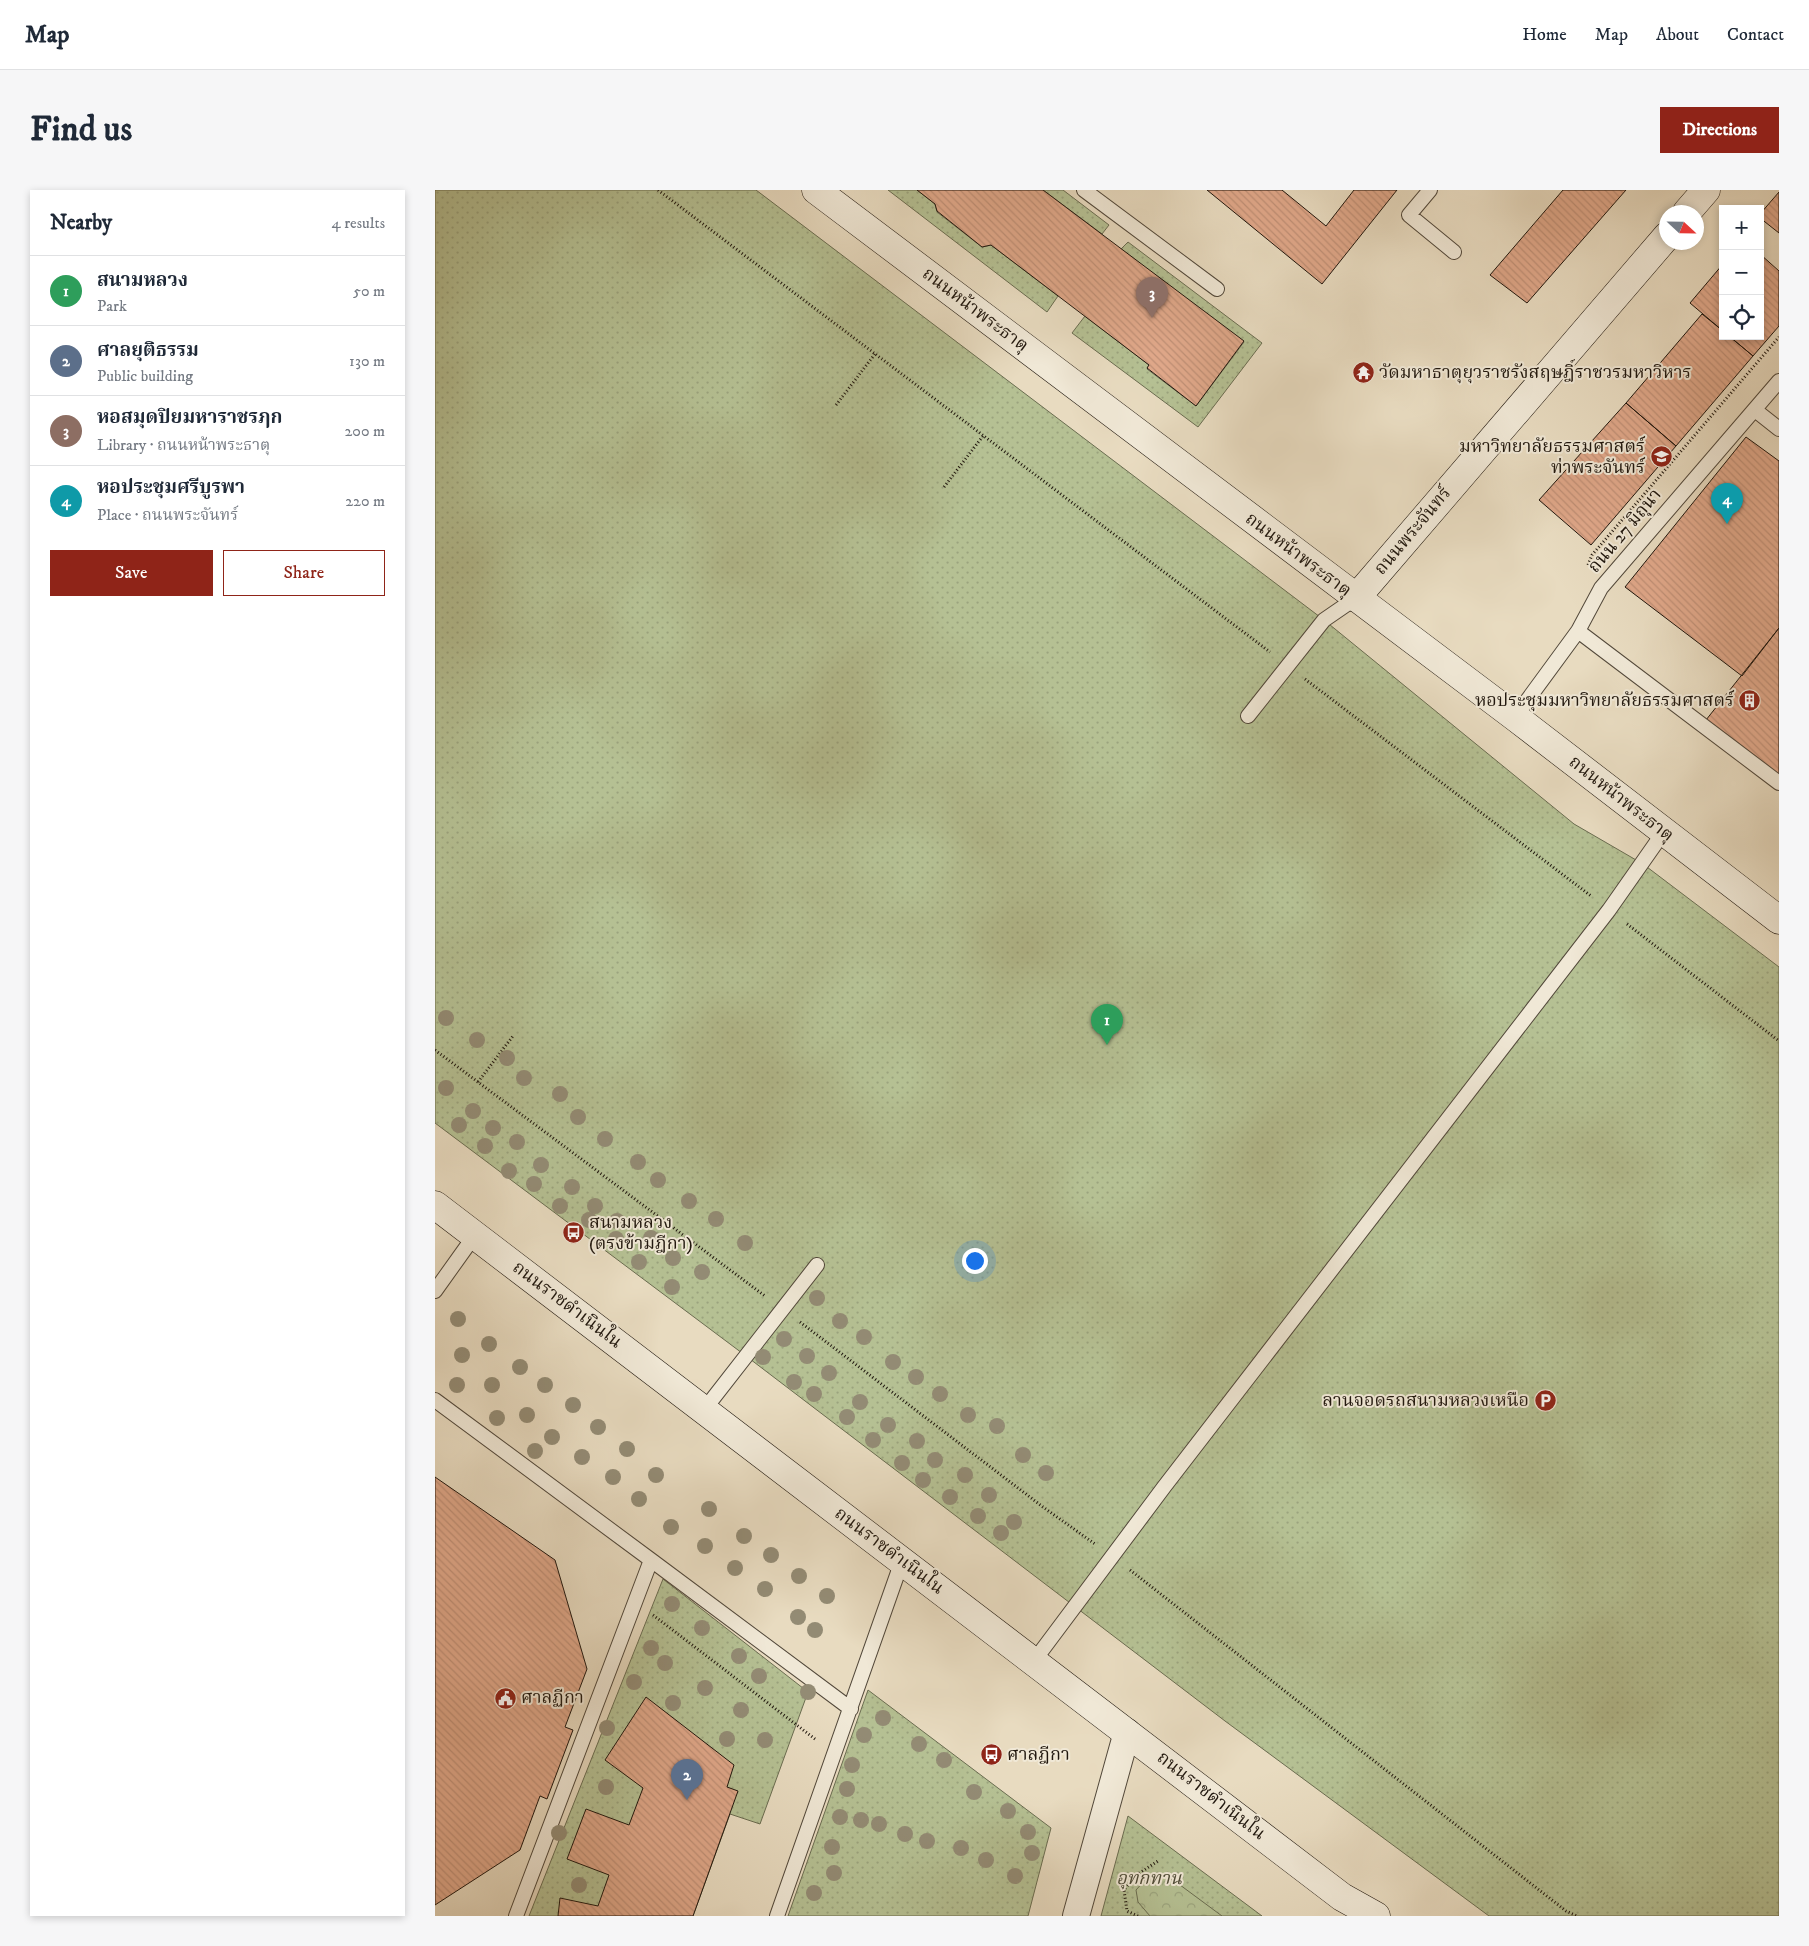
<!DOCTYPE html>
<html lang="en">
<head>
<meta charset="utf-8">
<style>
	body { margin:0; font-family:"IM FELL DW Pica","Noto Serif Thai",serif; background:#f6f6f7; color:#1f2937 }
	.controls { position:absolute; right:15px; top:15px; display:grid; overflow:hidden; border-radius:0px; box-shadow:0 2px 8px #0003 }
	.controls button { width:45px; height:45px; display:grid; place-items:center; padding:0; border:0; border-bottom:1px solid #e0e1e3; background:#fff; color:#1f2937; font:25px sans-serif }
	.compass { position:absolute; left:1224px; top:15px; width:45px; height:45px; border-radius:50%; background:#fff; box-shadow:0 2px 8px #0003; rotate:112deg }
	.you { position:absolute; left:539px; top:1070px; width:18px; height:18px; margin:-12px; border:4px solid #fff; border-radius:50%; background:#1a73e8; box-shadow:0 0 0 8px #1a73e833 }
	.badge { display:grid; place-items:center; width:32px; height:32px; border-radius:50%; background:#8f2418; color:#fff; font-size:16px; font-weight:700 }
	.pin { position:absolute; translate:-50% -41px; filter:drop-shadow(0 1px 2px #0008) }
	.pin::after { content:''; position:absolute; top:26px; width:18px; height:15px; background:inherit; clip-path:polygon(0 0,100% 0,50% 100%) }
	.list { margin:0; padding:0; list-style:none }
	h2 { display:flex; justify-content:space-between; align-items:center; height:65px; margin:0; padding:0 20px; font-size:21px }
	h2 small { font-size:16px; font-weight:400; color:#747a83 }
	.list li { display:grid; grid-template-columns:32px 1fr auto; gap:15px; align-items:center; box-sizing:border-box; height:70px; padding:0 20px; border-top:1px solid #e0e1e3 }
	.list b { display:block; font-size:19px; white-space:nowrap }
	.list p { margin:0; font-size:16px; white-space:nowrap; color:#747a83 }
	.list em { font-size:16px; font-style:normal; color:#747a83 }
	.actions { display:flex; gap:10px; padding:15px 20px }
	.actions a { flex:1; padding:11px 0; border:1px solid #8f2418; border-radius:0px; text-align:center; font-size:18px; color:#8f2418 }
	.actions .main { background:#8f2418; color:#fff }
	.icon { flex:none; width:28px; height:28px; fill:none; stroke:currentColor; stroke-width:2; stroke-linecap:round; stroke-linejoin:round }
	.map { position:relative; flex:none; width:1344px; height:1726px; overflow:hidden; border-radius:0px }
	header { display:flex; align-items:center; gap:30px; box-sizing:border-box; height:70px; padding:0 25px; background:#fff; border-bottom:1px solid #e0e1e3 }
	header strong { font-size:24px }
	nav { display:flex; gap:28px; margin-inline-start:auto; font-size:18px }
	.intro { display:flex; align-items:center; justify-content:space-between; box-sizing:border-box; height:120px; padding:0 30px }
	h1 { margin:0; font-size:35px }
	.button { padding:12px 22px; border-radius:0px; background:#8f2418; color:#fff; font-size:18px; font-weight:700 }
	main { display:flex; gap:30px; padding:0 30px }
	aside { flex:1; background:#fff; border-radius:0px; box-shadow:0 2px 8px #0003 }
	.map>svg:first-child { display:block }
	.grass { fill:url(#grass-dots); stroke:#6a6c50 }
	.forest { fill:url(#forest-crowns); stroke:#6a6c50 }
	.building { fill:url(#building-back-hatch); stroke:#20170e }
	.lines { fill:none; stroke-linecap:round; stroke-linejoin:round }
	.lane-casing { stroke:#52483a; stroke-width:16 }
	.street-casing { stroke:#52483a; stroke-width:28 }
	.secondary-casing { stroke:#20170e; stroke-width:29 }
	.path { stroke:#20170e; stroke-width:3; stroke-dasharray:1 2.5; stroke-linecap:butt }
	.lane { stroke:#f0e8d6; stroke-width:14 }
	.street { stroke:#f0e8d6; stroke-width:26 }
	.secondary { stroke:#f0e8d6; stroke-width:28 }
	.tree { fill:#938b74 }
	.labels { text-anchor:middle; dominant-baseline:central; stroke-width:4; stroke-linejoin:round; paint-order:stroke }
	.street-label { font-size:18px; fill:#20170e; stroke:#f0e8d6 }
	.poi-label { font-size:18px; fill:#20170e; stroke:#f0e8d6; text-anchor:start }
	.park-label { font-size:18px; font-style:italic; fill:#4d4a36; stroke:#f0e8d6 }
</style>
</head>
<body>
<header>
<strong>Map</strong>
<nav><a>Home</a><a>Map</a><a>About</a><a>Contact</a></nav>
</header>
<div class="intro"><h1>Find us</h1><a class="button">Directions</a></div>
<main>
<aside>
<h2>Nearby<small>4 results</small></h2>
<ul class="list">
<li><span class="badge" style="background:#2e9e5b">1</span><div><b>สนามหลวง</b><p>Park</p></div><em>50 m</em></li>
<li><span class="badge" style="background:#5c6f8a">2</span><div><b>ศาลยุติธรรม</b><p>Public building</p></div><em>130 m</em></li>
<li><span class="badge" style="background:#8d6e63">3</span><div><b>หอสมุดปิยมหาราชรฦก</b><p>Library · ถนนหน้าพระธาตุ</p></div><em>200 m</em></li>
<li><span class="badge" style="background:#0f9aa8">4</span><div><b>หอประชุมศรีบูรพา</b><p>Place · ถนนพระจันทร์</p></div><em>220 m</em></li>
</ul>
<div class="actions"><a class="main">Save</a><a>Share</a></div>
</aside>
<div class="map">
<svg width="1344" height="1726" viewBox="0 0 1344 1726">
	<defs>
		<pattern id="grass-dots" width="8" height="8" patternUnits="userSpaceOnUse" patternTransform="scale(1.25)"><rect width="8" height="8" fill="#b5c093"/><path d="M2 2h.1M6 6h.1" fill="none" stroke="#9ba47e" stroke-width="1.8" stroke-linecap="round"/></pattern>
		<pattern id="forest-crowns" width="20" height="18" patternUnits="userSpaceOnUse" patternTransform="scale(1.25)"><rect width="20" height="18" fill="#b5c093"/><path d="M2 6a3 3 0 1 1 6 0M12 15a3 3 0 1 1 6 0" fill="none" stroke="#9ba47e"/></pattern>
		<pattern id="building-back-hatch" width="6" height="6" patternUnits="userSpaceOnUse" patternTransform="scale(1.25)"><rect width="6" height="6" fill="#dfa789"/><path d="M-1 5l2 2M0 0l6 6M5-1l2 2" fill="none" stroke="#bf8f75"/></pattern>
	</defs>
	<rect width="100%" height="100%" fill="#e8dbc0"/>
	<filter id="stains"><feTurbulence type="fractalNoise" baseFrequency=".004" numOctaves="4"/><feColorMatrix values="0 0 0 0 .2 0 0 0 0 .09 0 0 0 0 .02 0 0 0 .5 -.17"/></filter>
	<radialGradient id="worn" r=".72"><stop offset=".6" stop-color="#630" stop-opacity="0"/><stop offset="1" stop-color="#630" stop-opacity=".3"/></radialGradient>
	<path class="grass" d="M0 0H321L889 430 1139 634 1208 674 1344 777V1726H1054L790 1531 311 1166 0 933Z
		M453 0H482L500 14 502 22 547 57 556 55 623 106 612 122Z
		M608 0H628L674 35 667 44Z
		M693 52 827 153 763 237 637 143 650 126 714 175 712 179 761 216 809 152 686 59Z
		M228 1389 373 1502 325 1634 295 1624 258 1726H94Z
		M433 1500 616 1638 593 1726H353Z
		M693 1626 827 1726H666Z"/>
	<path class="forest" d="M726 1684 741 1692 787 1726H715L703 1712 701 1700 710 1690Z"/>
	<path class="building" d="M482 0H608L809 151 761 216 712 178 714 175 556 55 547 57 502 21 500 14Z
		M772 0H847L891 36 919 0H962L887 94Z
		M1128 0H1191L1092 113 1055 85Z
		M1344 2V43L1325 28V24Z
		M1325 64 1344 81V136L1318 166 1294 146H1325Z
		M1288 74V141L1255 113Z
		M1267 124 1288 141V146H1294L1318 166 1241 256 1191 213Z
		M1191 213 1241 256 1156 355 1104 310Z
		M1311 247 1344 271V438L1307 486 1190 397Z
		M1344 438V593L1267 535Z
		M0 1287 120 1370 152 1479 130 1537 138 1540 112 1609 105 1606 85 1660 0 1715Z
		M211 1507 299 1575 292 1597 303 1601 258 1726H123L125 1708 163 1716 174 1685 132 1669 151 1619 194 1635 208 1598 170 1570Z"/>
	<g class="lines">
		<defs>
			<path id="lane" d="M649 0 782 99
				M995 0 974 25 1019 62
				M1320 220 1344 239
				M1143 441 1344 593
				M813 526 889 430 921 408
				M1080 527 1143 441 1166 398 1344 191
				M0 1101 40 1045
				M0 1210 216 1370 81 1726
				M269 1220 382 1075
				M216 1370 416 1519
				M599 1471 729 1297 1174 720 1228 643
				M342 1726 467 1371"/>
			<path id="street" d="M641 1726 692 1542"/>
			<path id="secondary" d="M381 0 1080 527 1344 730
				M1252 22 1271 0
				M921 408 1232 46
				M0 1015 907 1707 941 1726"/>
		</defs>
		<use href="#lane" class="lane-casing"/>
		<use href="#street" class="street-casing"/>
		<use href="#secondary" class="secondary-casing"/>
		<path class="path" d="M223 0 835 462
			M401 215 440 164
			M509 297 548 246
			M1153 375 1157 365 1344 147
			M870 489 1156 706
			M1192 734 1344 851
			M0 860 330 1106
			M43 892 78 846
			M365 1132 608 1317 660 1354
			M695 1380 1131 1721 1142 1726
			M218 1425 380 1549
			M703 1726 692 1721 689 1700 700 1686 723 1671"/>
		<use href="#lane" class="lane"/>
		<use href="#street" class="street"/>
		<use href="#secondary" class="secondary"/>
	</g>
	<g class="tree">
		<circle cx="11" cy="828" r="8"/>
		<circle cx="42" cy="850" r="8"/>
		<circle cx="72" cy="868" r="8"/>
		<circle cx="89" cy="888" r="8"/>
		<circle cx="11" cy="898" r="8"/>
		<circle cx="125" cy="904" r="8"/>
		<circle cx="38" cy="921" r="8"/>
		<circle cx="143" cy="927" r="8"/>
		<circle cx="24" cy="935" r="8"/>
		<circle cx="58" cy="938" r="8"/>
		<circle cx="170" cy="949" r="8"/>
		<circle cx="82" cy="952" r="8"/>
		<circle cx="50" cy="956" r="8"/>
		<circle cx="203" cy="972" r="8"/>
		<circle cx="106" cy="975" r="8"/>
		<circle cx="74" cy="981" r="8"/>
		<circle cx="223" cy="990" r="8"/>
		<circle cx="99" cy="994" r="8"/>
		<circle cx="137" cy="997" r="8"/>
		<circle cx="254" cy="1011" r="8"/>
		<circle cx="125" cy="1016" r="8"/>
		<circle cx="160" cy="1016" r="8"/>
		<circle cx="281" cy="1029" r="8"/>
		<circle cx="154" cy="1030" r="8"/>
		<circle cx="182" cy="1031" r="8"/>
		<circle cx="216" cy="1048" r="8"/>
		<circle cx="181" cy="1049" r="8"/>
		<circle cx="310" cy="1053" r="8"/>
		<circle cx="238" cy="1068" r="8"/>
		<circle cx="204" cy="1072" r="8"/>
		<circle cx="267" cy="1082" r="8"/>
		<circle cx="237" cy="1097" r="8"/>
		<circle cx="382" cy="1108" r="8"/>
		<circle cx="23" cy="1129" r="8"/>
		<circle cx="405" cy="1131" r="8"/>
		<circle cx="429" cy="1147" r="8"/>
		<circle cx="349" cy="1149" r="8"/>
		<circle cx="54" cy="1154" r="8"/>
		<circle cx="27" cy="1165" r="8"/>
		<circle cx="372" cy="1166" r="8"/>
		<circle cx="328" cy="1167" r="8"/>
		<circle cx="458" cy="1172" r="8"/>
		<circle cx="85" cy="1177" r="8"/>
		<circle cx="394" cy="1183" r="8"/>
		<circle cx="481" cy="1187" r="8"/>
		<circle cx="359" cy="1192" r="8"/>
		<circle cx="22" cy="1195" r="8"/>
		<circle cx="57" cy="1195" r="8"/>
		<circle cx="110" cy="1195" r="8"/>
		<circle cx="379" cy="1204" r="8"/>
		<circle cx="505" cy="1204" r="8"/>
		<circle cx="425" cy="1212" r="8"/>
		<circle cx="138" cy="1215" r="8"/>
		<circle cx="92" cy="1225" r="8"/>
		<circle cx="533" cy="1225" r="8"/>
		<circle cx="412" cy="1227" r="8"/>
		<circle cx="62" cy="1228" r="8"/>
		<circle cx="453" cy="1235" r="8"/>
		<circle cx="562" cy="1236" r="8"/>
		<circle cx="163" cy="1237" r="8"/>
		<circle cx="117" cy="1247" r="8"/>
		<circle cx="438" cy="1250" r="8"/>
		<circle cx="482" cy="1251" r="8"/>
		<circle cx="192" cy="1259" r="8"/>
		<circle cx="100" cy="1261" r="8"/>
		<circle cx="588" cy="1265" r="8"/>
		<circle cx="147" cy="1267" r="8"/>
		<circle cx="500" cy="1270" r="8"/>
		<circle cx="467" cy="1273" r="8"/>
		<circle cx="611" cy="1283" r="8"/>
		<circle cx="221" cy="1285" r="8"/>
		<circle cx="530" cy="1285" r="8"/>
		<circle cx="178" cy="1287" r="8"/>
		<circle cx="488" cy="1290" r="8"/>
		<circle cx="554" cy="1305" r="8"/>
		<circle cx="515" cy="1307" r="8"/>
		<circle cx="204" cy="1309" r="8"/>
		<circle cx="274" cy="1319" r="8"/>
		<circle cx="543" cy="1326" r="8"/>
		<circle cx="579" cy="1332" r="8"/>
		<circle cx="236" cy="1337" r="8"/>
		<circle cx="566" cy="1343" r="8"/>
		<circle cx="309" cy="1346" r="8"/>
		<circle cx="270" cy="1356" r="8"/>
		<circle cx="336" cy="1365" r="8"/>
		<circle cx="300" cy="1378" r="8"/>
		<circle cx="364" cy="1386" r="8"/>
		<circle cx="330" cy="1399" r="8"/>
		<circle cx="392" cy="1406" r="8"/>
		<circle cx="237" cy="1414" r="8"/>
		<circle cx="363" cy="1427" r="8"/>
		<circle cx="267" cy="1438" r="8"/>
		<circle cx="380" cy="1440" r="8"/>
		<circle cx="216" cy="1458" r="8"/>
		<circle cx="304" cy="1466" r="8"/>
		<circle cx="230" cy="1473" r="8"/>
		<circle cx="324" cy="1486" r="8"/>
		<circle cx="199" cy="1492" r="8"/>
		<circle cx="270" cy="1498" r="8"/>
		<circle cx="373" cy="1502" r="8"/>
		<circle cx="238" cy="1513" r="8"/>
		<circle cx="306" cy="1520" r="8"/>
		<circle cx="448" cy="1528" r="8"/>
		<circle cx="172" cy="1538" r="8"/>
		<circle cx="429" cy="1545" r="8"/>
		<circle cx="292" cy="1549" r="8"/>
		<circle cx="330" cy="1550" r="8"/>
		<circle cx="484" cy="1554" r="8"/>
		<circle cx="509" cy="1570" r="8"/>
		<circle cx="417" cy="1575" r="8"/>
		<circle cx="171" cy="1597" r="8"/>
		<circle cx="412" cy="1599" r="8"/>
		<circle cx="539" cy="1602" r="8"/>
		<circle cx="573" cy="1621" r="8"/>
		<circle cx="405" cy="1627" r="8"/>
		<circle cx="426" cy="1630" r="8"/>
		<circle cx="444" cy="1634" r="8"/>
		<circle cx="593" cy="1642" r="8"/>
		<circle cx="124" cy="1643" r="8"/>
		<circle cx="470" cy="1644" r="8"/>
		<circle cx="492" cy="1651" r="8"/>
		<circle cx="397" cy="1657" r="8"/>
		<circle cx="526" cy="1658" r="8"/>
		<circle cx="597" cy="1663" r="8"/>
		<circle cx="551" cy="1670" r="8"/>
		<circle cx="399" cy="1683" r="8"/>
		<circle cx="580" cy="1686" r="8"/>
		<circle cx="144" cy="1695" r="8"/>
		<circle cx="379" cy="1703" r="8"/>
	</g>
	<defs>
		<symbol id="temple-disc" viewBox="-11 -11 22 22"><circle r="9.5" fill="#8f2418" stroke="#f0e8d6"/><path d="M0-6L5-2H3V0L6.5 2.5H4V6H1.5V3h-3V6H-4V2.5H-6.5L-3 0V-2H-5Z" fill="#fff"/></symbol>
		<symbol id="university-disc" viewBox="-11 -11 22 22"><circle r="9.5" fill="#8f2418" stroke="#f0e8d6"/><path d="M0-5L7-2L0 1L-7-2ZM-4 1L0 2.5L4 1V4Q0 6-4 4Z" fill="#fff"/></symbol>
		<symbol id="building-disc" viewBox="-11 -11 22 22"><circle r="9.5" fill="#8f2418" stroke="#f0e8d6"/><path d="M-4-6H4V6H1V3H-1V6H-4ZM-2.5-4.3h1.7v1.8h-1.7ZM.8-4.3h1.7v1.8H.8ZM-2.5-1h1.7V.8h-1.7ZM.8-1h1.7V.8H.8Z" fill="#fff"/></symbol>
		<symbol id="bus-disc" viewBox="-11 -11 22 22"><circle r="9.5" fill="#8f2418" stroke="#f0e8d6"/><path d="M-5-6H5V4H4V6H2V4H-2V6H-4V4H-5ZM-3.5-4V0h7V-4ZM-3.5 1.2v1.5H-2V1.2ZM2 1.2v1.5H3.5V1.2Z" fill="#fff"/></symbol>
		<symbol id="parking-disc" viewBox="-11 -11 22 22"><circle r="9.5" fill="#8f2418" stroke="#f0e8d6"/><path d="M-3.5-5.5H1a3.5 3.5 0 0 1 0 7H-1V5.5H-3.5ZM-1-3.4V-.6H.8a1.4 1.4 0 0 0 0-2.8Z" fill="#fff"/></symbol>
		<symbol id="civic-disc" viewBox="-11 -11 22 22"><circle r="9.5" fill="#8f2418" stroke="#f0e8d6"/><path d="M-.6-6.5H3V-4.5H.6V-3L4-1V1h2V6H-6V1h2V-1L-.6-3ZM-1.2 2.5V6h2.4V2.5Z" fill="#fff"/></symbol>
	</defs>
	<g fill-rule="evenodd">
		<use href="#temple-disc" x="916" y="170" width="25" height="25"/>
		<use href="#university-disc" x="1214" y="254" width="25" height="25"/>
		<use href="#building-disc" x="1302" y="498" width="25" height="25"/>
		<use href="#bus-disc" x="126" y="1030" width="25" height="25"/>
		<use href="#parking-disc" x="1098" y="1198" width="25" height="25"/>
		<use href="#civic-disc" x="58" y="1496" width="25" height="25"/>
		<use href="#bus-disc" x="544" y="1552" width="25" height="25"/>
	</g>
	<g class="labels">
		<g class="street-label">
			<text transform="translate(540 120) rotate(37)">ถนนหน้าพระธาตุ</text>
			<text transform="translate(978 341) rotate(-50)">ถนนพระจันทร์</text>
			<text transform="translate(1190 341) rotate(-50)">ถนน 27 มิถุนา</text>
			<text transform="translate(863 365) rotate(37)">ถนนหน้าพระธาตุ</text>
			<text transform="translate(1186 609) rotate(38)">ถนนหน้าพระธาตุ</text>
			<text transform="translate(132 1115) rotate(37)">ถนนราชดำเนินใน</text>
			<text transform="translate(454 1361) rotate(37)">ถนนราชดำเนินใน</text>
			<text transform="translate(776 1606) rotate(38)">ถนนราชดำเนินใน</text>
		</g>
		<g class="poi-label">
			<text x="944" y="183">วัดมหาธาตุยุวราชรังสฤษฎิ์ราชวรมหาวิหาร</text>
			<text x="1210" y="257" text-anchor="end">มหาวิทยาลัยธรรมศาสตร์<tspan x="1210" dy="21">ท่าพระจันทร์</tspan></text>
			<text x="1299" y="511" text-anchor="end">หอประชุมมหาวิทยาลัยธรรมศาสตร์</text>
			<text x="154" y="1033">สนามหลวง<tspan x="154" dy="21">(ตรงข้ามฎีกา)</tspan></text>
			<text x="1094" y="1211" text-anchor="end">ลานจอดรถสนามหลวงเหนือ</text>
			<text x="86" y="1508">ศาลฏีกา</text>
			<text x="572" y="1565">ศาลฎีกา</text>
		</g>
		<g class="park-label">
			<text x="714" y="1689">อุทกทาน</text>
		</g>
	</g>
	<rect width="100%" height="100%" filter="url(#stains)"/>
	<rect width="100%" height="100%" fill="url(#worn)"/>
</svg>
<div class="controls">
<button>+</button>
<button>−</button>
<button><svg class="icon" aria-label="locate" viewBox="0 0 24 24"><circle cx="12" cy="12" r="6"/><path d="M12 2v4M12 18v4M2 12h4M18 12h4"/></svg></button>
</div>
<svg class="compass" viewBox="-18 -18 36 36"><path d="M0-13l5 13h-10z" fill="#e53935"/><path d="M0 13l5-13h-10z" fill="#747a83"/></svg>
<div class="you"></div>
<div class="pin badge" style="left:672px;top:855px;background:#2e9e5b">1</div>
<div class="pin badge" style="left:252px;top:1610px;background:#5c6f8a">2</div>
<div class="pin badge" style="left:717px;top:128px;background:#8d6e63">3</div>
<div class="pin badge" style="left:1292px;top:334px;background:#0f9aa8">4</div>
</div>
</main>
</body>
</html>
